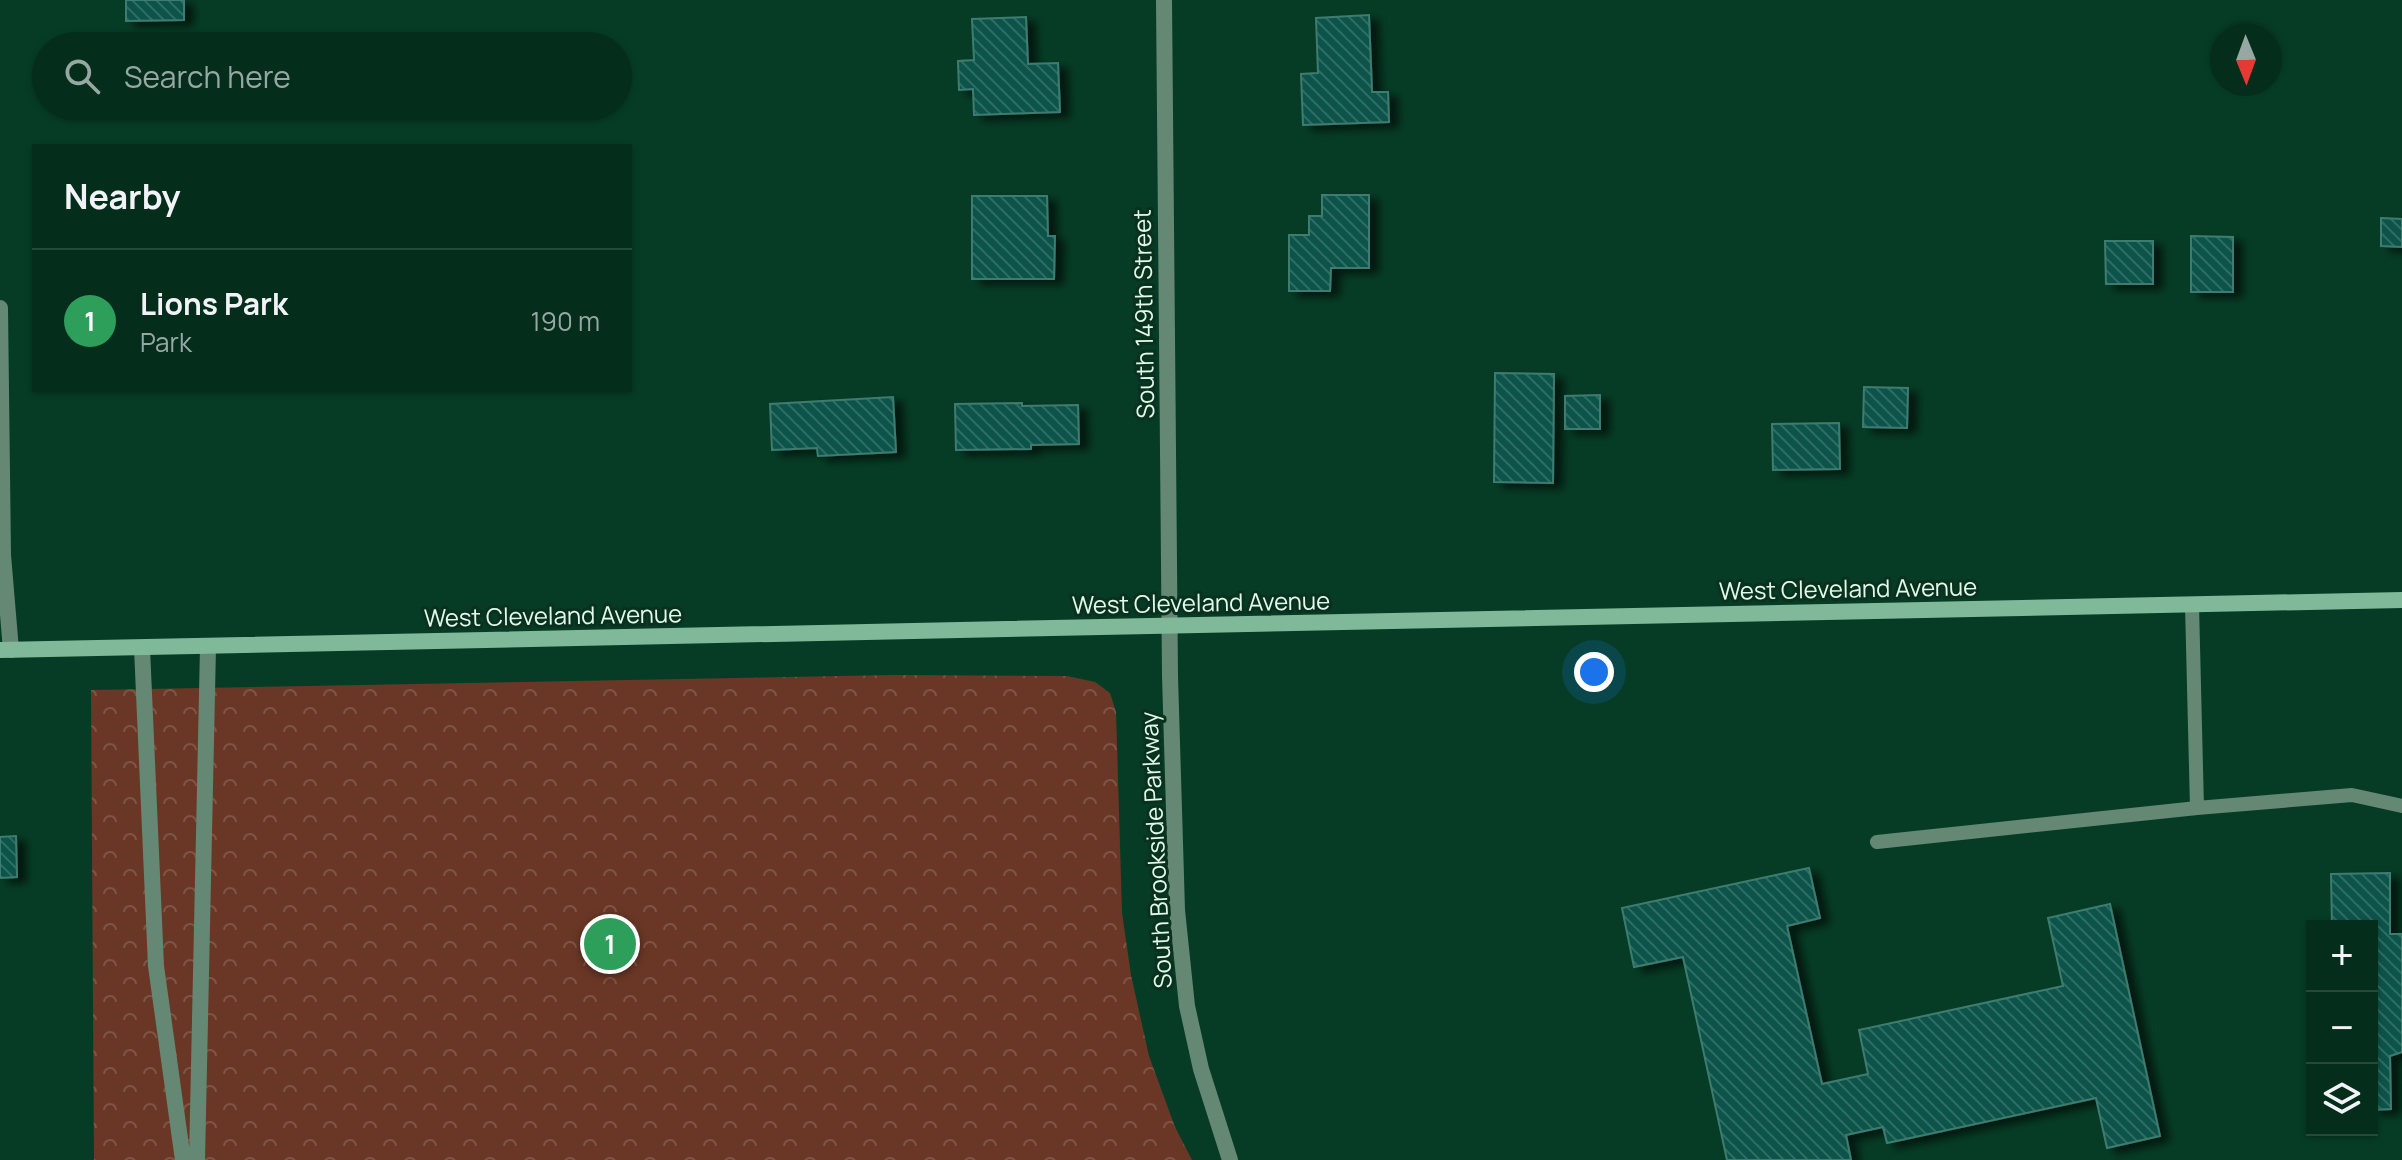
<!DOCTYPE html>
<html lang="en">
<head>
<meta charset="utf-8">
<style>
	body { margin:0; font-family:Manrope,sans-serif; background:#123929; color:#f1f3f6 }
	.controls { position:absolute; right:24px; bottom:24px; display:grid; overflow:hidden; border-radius:0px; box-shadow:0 2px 6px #0004 }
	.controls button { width:72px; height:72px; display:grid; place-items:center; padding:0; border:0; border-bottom:2px solid #25493b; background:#042d1c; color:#f1f3f6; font:40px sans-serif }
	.compass { position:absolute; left:2210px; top:24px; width:72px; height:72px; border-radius:50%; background:#042d1c; box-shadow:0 2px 6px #0004; rotate:179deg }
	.you { position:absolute; left:1594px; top:672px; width:28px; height:28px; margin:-20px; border:6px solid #fff; border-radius:50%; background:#1a73e8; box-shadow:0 0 0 12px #1a73e833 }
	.badge { display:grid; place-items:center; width:52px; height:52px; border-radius:50%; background:#f391d5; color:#fff; font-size:26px; font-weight:700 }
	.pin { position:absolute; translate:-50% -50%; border:4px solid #fff; box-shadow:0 2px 8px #0006 }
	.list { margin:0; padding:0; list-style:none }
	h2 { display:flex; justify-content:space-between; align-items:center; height:104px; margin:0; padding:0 32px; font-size:34px }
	h2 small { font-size:26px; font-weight:400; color:#97a8a3 }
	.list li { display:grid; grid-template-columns:52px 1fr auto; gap:24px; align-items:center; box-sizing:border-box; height:144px; padding:0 32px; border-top:2px solid #25493b }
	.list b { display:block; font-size:30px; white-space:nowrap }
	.list p { margin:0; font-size:26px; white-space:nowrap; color:#97a8a3 }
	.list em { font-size:26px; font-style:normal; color:#97a8a3 }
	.icon { flex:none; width:44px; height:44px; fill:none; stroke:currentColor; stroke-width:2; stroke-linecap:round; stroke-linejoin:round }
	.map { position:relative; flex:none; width:2402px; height:1160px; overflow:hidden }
	.search { position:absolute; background:#042d1c; box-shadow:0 2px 6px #0004; left:32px; top:32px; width:600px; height:88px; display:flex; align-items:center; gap:20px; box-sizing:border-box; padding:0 28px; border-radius:44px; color:#97a8a3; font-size:30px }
	.panel { position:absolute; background:#042d1c; box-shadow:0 2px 6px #0004; left:32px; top:144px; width:600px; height:248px; border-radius:0px }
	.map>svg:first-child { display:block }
	.park { fill:url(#park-crowns) }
	.building { fill:url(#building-back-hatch); stroke:#3d7c70; stroke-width:2; filter:url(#shadow) }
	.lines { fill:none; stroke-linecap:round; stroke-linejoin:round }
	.lane { stroke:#658874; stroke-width:14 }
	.street { stroke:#658874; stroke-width:16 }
	.secondary { stroke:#80b999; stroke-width:16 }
	.labels { text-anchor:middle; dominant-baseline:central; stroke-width:6; stroke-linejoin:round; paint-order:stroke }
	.street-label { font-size:24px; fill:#e0faeb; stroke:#0a301e }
</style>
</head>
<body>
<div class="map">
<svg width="2402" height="1160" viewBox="0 0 2402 1160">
	<defs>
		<pattern id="park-crowns" width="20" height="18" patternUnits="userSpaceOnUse" patternTransform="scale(2)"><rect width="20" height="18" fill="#6a3726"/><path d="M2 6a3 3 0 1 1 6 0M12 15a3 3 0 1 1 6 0" fill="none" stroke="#7f5546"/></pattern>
		<pattern id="building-back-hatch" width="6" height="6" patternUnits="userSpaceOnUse" patternTransform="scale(2)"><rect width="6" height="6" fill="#0c5348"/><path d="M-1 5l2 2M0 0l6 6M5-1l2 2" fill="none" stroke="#2f6d63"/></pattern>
		<filter id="shadow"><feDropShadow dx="9" dy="5" stdDeviation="4" flood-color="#0009"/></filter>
	</defs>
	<rect width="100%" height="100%" fill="#063c25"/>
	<path class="park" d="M894 675 1067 676 1095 682 1110 693 1116 712 1122 913 1131 975 1149 1056 1175 1127 1192 1160H94L91 690Z"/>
	<path class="building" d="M126 0H184V20L126 21Z
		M1369 15 1372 92H1388L1389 122 1303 125 1301 74 1318 73 1316 18Z
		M1026 17 1028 64 1058 63 1060 112 974 115 973 89 959 90 958 61 974 60 972 19Z
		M1322 195H1369V268H1331L1330 291H1289V235H1309V216H1322Z
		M972 196H1047L1048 236H1055L1054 279H972Z
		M2381 218 2402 219V247L2381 246Z
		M2191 236 2233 237V292H2191Z
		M2105 241H2153V284H2106Z
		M1495 373 1554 374 1553 483 1494 482Z
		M1864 387 1908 388 1907 428 1863 427Z
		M1600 395V429H1565V396Z
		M893 397 896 452 818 456 817 448 772 450 770 404Z
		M1022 403V406L1078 405 1079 444 1031 445V449L956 450 955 404Z
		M1839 423 1840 469 1773 470 1772 424Z
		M16 836 17 877 0 878V837Z
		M1809 868 1820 918 1787 926 1822 1084 1868 1074 1859 1030 2063 986 2048 918 2110 904 2160 1136 2107 1148 2096 1098 1887 1143 1883 1127 1846 1135 1851 1160H1727L1683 957 1634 967 1622 908Z
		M2390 873V934H2402V1052L2390 1056 2391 1109 2372 1110V926H2332L2331 874Z"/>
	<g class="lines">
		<path class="lane" d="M2192 605 2197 808 2352 795 2402 806
			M1877 842 2197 808"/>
		<path class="street" d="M1164 0 1170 676 1177 910 1187 1006 1201 1069 1230 1160
			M0 308 3 555 11 650
			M142 648 156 966 183 1160
			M197 1160 208 647"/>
		<path class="secondary" d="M0 650 2402 600"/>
	</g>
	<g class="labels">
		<g class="street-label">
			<text transform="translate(1143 314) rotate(-91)">South 149th Street</text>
			<text transform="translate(1848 588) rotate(-1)">West Cleveland Avenue</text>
			<text transform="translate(1201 602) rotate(-1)">West Cleveland Avenue</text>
			<text transform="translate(553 615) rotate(-1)">West Cleveland Avenue</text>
			<text transform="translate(1155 850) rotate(-93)">South Brookside Parkway</text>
		</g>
	</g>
</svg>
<div class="controls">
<button>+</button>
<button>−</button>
<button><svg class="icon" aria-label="layers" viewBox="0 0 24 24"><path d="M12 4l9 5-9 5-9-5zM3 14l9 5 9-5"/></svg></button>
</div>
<svg class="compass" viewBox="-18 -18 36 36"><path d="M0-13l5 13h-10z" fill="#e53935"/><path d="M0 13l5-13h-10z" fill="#97a8a3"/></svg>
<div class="you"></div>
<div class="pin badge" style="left:610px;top:944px;background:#2e9e5b">1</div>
<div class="search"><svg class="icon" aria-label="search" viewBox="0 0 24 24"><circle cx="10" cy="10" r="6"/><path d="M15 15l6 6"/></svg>Search here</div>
<section class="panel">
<h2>Nearby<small></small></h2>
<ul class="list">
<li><span class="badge" style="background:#2e9e5b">1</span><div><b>Lions Park</b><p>Park</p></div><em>190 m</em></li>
</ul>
</section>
</div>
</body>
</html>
